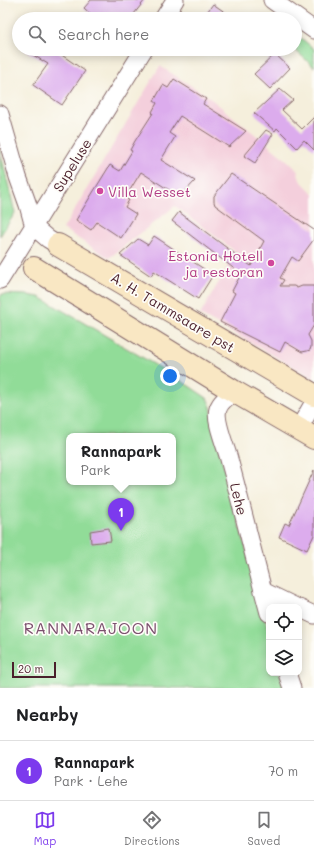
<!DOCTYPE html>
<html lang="en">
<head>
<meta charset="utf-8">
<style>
	body { margin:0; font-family:Mali,sans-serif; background:#f2f2f2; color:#202124 }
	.controls { position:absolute; right:12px; bottom:12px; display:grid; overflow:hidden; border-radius:8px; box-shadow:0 2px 10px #0003 }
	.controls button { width:36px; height:36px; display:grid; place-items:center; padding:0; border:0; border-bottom:1px solid #e0e0e0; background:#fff; color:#202124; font:20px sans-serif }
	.scale { position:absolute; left:12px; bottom:10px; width:44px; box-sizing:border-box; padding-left:4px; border:2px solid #4a1f2b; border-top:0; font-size:11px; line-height:14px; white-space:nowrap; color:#4a1f2b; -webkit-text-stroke:3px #fdfcf7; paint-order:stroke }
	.you { position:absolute; left:170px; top:376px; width:14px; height:14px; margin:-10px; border:3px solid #fff; border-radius:50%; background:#1a73e8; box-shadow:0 0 0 6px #1a73e833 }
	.badge { display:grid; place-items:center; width:26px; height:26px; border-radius:50%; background:#7c3aed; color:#fff; font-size:13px; font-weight:700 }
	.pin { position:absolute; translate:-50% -33px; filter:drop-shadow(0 1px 2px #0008) }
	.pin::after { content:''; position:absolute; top:21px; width:14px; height:12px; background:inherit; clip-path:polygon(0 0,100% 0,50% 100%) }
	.popup { position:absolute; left:66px; top:433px; width:110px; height:52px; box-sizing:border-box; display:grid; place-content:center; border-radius:8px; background:#fff; filter:drop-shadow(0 1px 3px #0005); font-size:13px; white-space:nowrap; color:#757577 }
	.popup b { font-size:15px; color:#202124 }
	.popup::after { content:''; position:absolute; left:50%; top:100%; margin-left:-8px; border:8px solid transparent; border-top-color:#fff }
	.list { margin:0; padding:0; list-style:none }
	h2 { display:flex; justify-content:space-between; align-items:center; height:52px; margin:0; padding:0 16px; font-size:17px }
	h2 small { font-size:13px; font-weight:400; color:#757577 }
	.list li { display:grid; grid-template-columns:26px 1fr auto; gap:12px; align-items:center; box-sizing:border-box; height:60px; padding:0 16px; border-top:1px solid #e0e0e0 }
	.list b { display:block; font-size:15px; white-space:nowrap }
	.list p { margin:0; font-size:13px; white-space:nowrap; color:#757577 }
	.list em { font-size:13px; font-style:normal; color:#757577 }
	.icon { flex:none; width:22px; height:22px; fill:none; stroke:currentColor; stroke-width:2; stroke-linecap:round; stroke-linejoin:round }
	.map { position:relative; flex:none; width:314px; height:688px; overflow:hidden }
	.search { position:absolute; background:#fff; box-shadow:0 2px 10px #0003; left:12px; right:12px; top:12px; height:44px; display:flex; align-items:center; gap:10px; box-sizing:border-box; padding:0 14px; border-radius:22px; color:#757577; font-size:15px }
	.sheet { height:112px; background:#fff }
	nav { display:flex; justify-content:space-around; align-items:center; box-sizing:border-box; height:56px; border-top:1px solid #e0e0e0; background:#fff; font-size:11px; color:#757577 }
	nav a { display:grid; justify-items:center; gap:2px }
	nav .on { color:#7c3aed }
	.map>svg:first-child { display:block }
	.built { fill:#f4cfdc }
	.green { fill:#91dc98; stroke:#6e7e62; fill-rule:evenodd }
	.building { fill:#dcaced }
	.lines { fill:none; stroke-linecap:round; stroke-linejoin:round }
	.street-casing { stroke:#866869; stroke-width:19 }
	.secondary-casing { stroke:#866869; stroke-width:24 }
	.street { stroke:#fff; stroke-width:17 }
	.secondary { stroke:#f9e7c3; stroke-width:22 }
	.hotel-dot { fill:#d1479c; stroke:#fdfcf7; stroke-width:1.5 }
	.labels { text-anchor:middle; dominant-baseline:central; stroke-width:3.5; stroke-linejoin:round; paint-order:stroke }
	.street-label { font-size:14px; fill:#4a1f2b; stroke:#fdfcf7 }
	.hotel-label { font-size:14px; fill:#b23c85; stroke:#fdfcf7; text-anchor:start }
	.quarter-label { font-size:16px; letter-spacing:1px; fill:#7d506f; stroke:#fdfcf7 }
</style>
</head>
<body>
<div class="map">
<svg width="314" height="688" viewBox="0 0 314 688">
	<rect width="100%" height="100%" fill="#fdfcf7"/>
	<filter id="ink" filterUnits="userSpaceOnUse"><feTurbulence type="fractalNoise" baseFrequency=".025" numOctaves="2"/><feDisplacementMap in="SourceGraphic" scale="8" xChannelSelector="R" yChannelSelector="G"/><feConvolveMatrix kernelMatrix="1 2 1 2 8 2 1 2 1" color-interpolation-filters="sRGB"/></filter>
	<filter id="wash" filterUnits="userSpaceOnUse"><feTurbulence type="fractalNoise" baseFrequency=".012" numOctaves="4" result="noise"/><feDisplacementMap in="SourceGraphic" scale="16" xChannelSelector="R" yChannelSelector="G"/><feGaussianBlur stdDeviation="0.9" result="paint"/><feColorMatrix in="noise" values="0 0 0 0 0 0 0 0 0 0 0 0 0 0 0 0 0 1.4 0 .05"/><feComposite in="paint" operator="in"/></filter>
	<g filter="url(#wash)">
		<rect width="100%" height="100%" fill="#f5efdc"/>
		<path class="built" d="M160 66 206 95 288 161 297 170 300 180 314 194V378L200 315 236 252 175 206 109 258 63 229Z"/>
		<path class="green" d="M295 33 314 49V67L294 49H295Z
			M0 150 15 213 0 236Z
			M2 294 28 295 39 297 50 303 174 376 207 398 211 407 216 438 269 634V673H280L284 688H0V297ZM69 436H173V482H69Z"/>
		<g id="blocks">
			<path class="building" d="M91 0H145L130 19H96L84 8Z
				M213 4 235 19H202Z
				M23 49H53L85 71 62 105 33 85 48 64Z
				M275 54 290 68 270 89 254 74Z
				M174 79 206 99 203 104 246 131 229 147 180 116 169 133 175 137 161 160 195 181 180 197 141 172 125 198 129 200 125 207 136 214 121 238 97 222 91 230 76 220 110 165 120 171 132 151 130 150 135 141 153 113 152 112 157 103 154 101 163 85 168 88Z
				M280 89 293 100 282 110 302 129 314 117V150L304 140 297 148 277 128 275 131 254 113Z
				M266 130 273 134 255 163 244 156Z
				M231 174 314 230V239L298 261 292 257 280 278 284 280 280 286H294L297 288 302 286H314V325L308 335 311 341V347L310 350 307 351 302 352 285 342 280 352 220 322 235 293 232 291 241 274 172 221 179 212 251 266 264 241 215 205 214 202V196Z
				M154 236 213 275 198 299 154 271 151 276 120 255 138 239 148 245Z
				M314 470V535L307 550 279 537 285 523 289 525Z
				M109 528 111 541 91 543 90 531Z"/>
		</g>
	</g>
	<g filter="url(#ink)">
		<use href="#blocks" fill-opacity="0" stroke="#866869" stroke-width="1"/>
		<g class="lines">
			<defs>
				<path id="street" d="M272 0 314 30
					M163 19 175 0
					M0 114 18 177 28 205 34 227
					M34 227 48 239 58 245
					M0 280 144 49
					M235 392C228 397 221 400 218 409 214 420 226 447 229 459 243 510 255 562 269 613
					M298 430 314 402
					M263 591 296 607
					M299 608 314 615
					M287 673 292 688"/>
				<path id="secondary" d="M58 245 314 395
					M34 268 235 392 314 438"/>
			</defs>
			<use href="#street" class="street-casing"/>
			<use href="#secondary" class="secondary-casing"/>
			<use href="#street" class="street"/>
			<use href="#secondary" class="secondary"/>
		</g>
	</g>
	<g class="hotel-dot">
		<circle cx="100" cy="191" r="4"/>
		<circle cx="271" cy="263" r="4"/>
	</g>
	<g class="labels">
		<g class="street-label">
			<text transform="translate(72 165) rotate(-58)">Supeluse</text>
			<text transform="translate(173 312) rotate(31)">A. H. Tammsaare pst</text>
			<text transform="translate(239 499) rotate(76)">Lehe</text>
		</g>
		<g class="hotel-label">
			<text x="108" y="191">Villa Wesset</text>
			<text x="263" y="255" text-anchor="end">Estonia Hotell<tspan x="263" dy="16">ja restoran</tspan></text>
		</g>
		<g class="quarter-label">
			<text x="91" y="627">RANNARAJOON</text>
		</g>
	</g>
</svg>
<div class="controls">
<button><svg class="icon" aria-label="locate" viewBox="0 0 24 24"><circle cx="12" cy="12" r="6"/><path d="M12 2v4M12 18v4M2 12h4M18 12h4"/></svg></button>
<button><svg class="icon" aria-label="layers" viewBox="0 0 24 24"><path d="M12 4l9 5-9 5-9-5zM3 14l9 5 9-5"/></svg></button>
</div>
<div class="scale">20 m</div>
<div class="you"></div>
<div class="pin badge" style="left:121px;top:531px">1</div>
<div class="popup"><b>Rannapark</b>Park</div>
<div class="search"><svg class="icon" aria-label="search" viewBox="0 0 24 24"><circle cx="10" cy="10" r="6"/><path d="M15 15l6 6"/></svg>Search here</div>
</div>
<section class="sheet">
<h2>Nearby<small></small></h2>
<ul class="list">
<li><span class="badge">1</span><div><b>Rannapark</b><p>Park · Lehe</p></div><em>70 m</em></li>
</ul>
</section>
<nav>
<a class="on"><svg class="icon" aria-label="map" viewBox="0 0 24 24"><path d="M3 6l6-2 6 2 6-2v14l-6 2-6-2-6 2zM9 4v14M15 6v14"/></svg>Map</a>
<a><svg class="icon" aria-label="directions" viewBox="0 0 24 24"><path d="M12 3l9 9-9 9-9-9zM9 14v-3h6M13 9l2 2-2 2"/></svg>Directions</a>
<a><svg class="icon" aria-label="saved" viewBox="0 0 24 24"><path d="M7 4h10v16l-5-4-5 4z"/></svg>Saved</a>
</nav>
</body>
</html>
